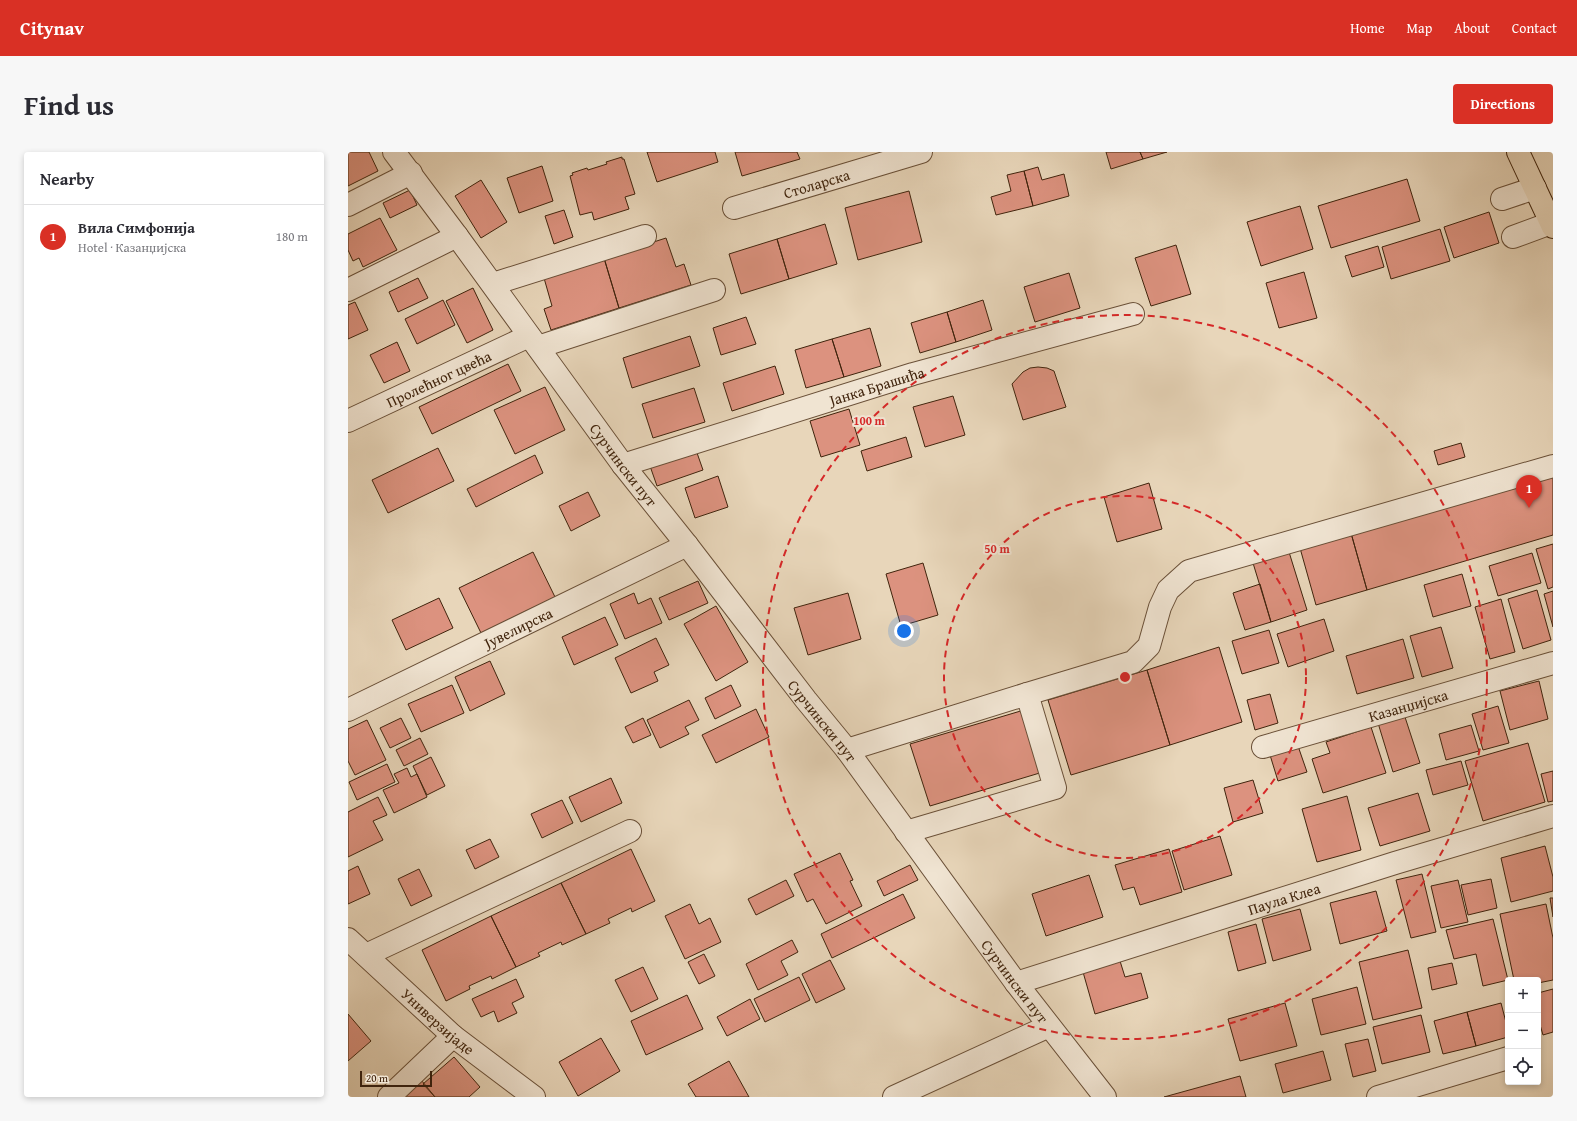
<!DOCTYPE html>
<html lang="en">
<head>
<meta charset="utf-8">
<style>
	body { margin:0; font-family:"Gentium Book Plus",serif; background:#f7f7f7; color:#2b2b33 }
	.controls { position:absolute; right:12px; bottom:12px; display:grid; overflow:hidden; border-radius:4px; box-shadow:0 2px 6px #0003 }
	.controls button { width:36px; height:36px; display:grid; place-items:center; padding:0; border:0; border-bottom:1px solid #e1e1e2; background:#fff; color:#2b2b33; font:20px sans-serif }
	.scale { position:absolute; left:12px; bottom:10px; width:72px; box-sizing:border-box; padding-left:4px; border:2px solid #40240d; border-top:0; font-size:11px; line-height:14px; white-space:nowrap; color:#40240d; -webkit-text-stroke:3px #f0e4d2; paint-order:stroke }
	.you { position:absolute; left:556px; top:479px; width:14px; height:14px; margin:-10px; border:3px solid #fff; border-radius:50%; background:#1a73e8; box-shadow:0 0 0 6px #1a73e833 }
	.badge { display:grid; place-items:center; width:26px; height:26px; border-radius:50%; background:#d93025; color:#fff; font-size:13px; font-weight:700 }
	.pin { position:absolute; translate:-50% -33px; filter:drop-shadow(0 1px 2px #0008) }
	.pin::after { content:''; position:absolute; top:21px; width:14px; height:12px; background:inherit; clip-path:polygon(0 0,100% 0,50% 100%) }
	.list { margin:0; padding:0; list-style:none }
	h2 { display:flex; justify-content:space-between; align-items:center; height:52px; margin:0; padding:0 16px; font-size:17px }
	h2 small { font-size:13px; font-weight:400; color:#7c7c81 }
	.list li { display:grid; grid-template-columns:26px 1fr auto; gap:12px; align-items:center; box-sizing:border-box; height:64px; padding:0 16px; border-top:1px solid #e1e1e2 }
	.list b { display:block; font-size:15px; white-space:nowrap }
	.list p { margin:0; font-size:13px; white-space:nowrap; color:#7c7c81 }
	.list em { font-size:13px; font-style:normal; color:#7c7c81 }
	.icon { flex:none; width:22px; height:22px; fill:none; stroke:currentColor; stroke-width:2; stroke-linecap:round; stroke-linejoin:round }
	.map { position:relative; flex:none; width:1205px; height:945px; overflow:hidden; border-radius:4px }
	header { display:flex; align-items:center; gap:24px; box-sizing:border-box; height:56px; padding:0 20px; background:#d93025; color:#fff }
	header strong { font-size:19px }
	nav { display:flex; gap:22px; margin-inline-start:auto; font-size:14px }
	.intro { display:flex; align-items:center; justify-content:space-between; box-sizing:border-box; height:96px; padding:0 24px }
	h1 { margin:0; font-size:28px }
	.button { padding:10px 18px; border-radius:4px; background:#d93025; color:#fff; font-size:14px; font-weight:700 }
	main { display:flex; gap:24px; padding:0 24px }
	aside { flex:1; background:#fff; border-radius:4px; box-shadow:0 2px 6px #0003 }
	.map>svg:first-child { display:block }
	.building { fill:#dc927f; stroke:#40240d }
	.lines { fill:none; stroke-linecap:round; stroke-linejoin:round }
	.minor-casing { stroke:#6a5038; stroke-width:24 }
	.major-casing { stroke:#40240d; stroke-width:24 }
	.minor { stroke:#f0e4d2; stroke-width:22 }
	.major { stroke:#e8d6ba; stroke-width:22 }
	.ring { fill:none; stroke:#d62828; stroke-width:2; stroke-dasharray:7 5 }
	.labels { text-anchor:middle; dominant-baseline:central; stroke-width:4; stroke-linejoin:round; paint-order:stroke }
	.street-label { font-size:15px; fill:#40240d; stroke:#f0e4d2 }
	.centre { fill:#d62828; stroke:#f0e4d2; stroke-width:2 }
	.ring-label { font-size:12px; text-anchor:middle; font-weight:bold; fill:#d62828; stroke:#f0e4d2; stroke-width:4; stroke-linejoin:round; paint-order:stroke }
</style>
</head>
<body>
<header>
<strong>Citynav</strong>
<nav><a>Home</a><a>Map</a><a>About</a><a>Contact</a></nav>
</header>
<div class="intro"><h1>Find us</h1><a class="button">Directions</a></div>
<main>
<aside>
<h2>Nearby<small></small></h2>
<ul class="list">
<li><span class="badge">1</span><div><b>Вила Симфонија</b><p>Hotel · Казанџијска</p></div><em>180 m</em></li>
</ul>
</aside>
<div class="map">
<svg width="1205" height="945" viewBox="0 0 1205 945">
	<rect width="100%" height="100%" fill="#e8d6ba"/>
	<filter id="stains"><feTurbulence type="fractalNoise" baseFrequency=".005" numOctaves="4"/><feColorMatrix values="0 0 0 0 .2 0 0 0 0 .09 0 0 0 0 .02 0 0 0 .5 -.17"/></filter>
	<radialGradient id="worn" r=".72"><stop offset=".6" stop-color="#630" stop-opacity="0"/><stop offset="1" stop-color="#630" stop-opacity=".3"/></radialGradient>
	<path class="building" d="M1 0H21L30 19 0 34V1Z
		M299 0H367L370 10 309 30Z
		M387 0H449L452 7 394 24Z
		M758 0H792L795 7 763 17Z
		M792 0H819L795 7Z
		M274 5V7H276L287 42 277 45 281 57 246 68 244 60 232 63 222 24 225 23 224 21 239 16 240 18 259 12 258 10Z
		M194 14 205 49 171 61 159 26Z
		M690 15 694 28 716 22 721 44 685 54 676 19Z
		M676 19 685 54 648 63 643 45 663 39 659 23Z
		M1059 27 1072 69 983 96 970 54Z
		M133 28 159 70 133 86 107 44Z
		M62 38 69 53 42 66 35 51Z
		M561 39 574 90 510 108 497 56Z
		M952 54 965 97 913 114 899 70Z
		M216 58 225 85 206 92 197 64Z
		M1141 60 1151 91 1106 106 1096 75Z
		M32 66 49 98 15 115 11 106 5 109 0 98V82Z
		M477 72 489 112 441 127 429 87Z
		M1092 77 1102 109 1043 127 1034 95Z
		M318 86 328 115 336 112 343 133 271 156 256 106Z
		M429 87 441 127 393 142 381 102Z
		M828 93 843 142 803 154 787 106Z
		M1030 94 1036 115 1004 125 997 104Z
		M256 106 271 156 203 178 196 157 204 154 196 126Z
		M956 120 969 166 931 176 918 131Z
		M721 121 732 156 687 170 676 135Z
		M70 126 80 146 50 160 41 140Z
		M125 136 145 178 119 191 98 149Z
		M95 148 107 173 69 192 57 167Z
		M635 148 644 178 608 190 599 160Z
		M7 150 20 178 0 187V153Z
		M599 160 608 190 572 201 563 171Z
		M398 165 408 192 373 203 365 176Z
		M522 176 533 214 496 225 484 187Z
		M342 184 352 214 284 236 275 206Z
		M484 187 496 225 458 236 447 198Z
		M49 190 62 219 36 231 22 203Z
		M160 212 173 239 84 282 71 255Z
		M427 214 436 242 384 259 375 231Z
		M690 215 699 216 706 219 718 255 675 268 664 232 675 220 682 216Z
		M197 235 217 278 167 302 146 258Z
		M346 236 357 270 305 286 294 252Z
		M605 244 617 283 577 295 565 255Z
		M501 257 512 293 473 305 462 269Z
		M558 285 564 305 519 319 513 299Z
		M1113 291 1117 305 1090 313 1086 299Z
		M90 296 106 329 40 361 24 328Z
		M348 298 355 318 309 334 302 314Z
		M187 303 195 321 128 355 119 337Z
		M1205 322V383L1019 438 1003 381Z
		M370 324 380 355 347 366 337 336Z
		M801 331 814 377 769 390 756 345Z
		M240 340 252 364 223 379 211 354Z
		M1003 381 1019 438 968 453 952 396Z
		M1205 392V435L1200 437 1188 397Z
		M185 400 207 445 133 481 111 436Z
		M941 400 959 458 923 470 905 411Z
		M1184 401 1193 431 1150 444 1141 414Z
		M575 411 590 463 553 474 538 422Z
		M1114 422 1123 454 1085 465 1076 433Z
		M350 429 360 451 321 468 311 446Z
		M912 432 923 470 897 478 885 441Z
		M1189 438 1203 488 1175 497 1160 447Z
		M1205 439V475L1196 442Z
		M286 441 290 452 303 446 314 471 277 487 262 452Z
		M500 441 513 487 460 503 446 456Z
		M91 446 105 476 58 498 44 468Z
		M1153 447 1167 500 1142 507 1127 455Z
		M368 454 400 510 368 529 336 472Z
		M257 465 270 493 226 513 214 485Z
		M976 467 986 499 940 515 929 482Z
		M1093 475 1105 516 1074 525 1062 484Z
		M921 478 931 511 894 522 884 489Z
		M308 486 321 513 306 520 310 529 283 541 267 506Z
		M1055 487 1066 526 1009 542 998 504Z
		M871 495 894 570 822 593 799 518Z
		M142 509 157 542 122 559 107 525Z
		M799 518 822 593 723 623 700 548Z
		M1191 529 1200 567 1162 578 1152 539Z
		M104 533 116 561 73 580 60 552Z
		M383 533 393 554 367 567 357 546Z
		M922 542 930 571 907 578 899 548Z
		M341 548 351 568 337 575 341 582 312 596 299 568Z
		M1150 554 1161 591 1135 598 1124 562Z
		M408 557 421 585 368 611 354 583Z
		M676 558 695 620 582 654 562 592Z
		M1056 562 1072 611 1045 620 1030 571Z
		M53 566 63 586 42 596 32 576Z
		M295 566 303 583 285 591 277 575Z
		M19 568 38 608 7 623 0 609V577Z
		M1123 573 1131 599 1098 608 1091 582Z
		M1023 575 1038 621 975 641 964 607 982 601 978 590Z
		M72 586 80 602 56 614 48 598Z
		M1180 591 1197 650 1135 669 1117 609Z
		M950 594 959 620 930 629 922 603Z
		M83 605 97 634 79 643 65 614Z
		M1113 609 1120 633 1085 643 1078 618Z
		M39 612 47 630 9 648 1 630Z
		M59 616 63 625 69 622 79 645 46 661 35 638 51 631 46 622Z
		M1205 619V649L1200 650 1193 622Z
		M263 626 274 651 233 670 221 645Z
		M905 628 915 661 885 670 876 636Z
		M1070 641 1082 679 1032 694 1020 656Z
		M999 644 1013 698 969 710 954 657Z
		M30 645 39 663 25 669 35 688 0 705V660Z
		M214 648 225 671 194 686 183 662Z
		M872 684 884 723 836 738 824 699Z
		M142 687 151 705 127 717 118 698Z
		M1197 694 1205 725V739L1163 750 1153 706Z
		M283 697 307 749 284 760 283 756 260 767 262 771 238 782 213 731Z
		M821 697 834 740 792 753 786 735 775 738 767 713Z
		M492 701 505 728 502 729 514 754 478 772 465 747 459 750 446 722Z
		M562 713 570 728 536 744 529 729Z
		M10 714 22 742 0 752V719Z
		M71 717 84 744 63 754 50 727Z
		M1074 722 1088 780 1063 786 1048 728Z
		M741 723 755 765 698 784 684 742Z
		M1143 727 1149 756 1120 763 1113 733Z
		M438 728 446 744 408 763 400 747Z
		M1110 728 1120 770 1093 776 1083 734Z
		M213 731 238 782 214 793 213 790 190 801 192 804 168 815 143 764Z
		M1028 739 1039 779 992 792 982 751Z
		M555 742 567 766 484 806 473 782Z
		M1202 746H1205V765Z
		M342 752 351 772 362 766 373 790 337 807 317 764Z
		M1198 752 1205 786V828L1190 831V828H1166L1152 762Z
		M952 757 963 798 925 809 914 767Z
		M143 764 168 815 144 827 143 824 121 834 122 837 98 849 74 798Z
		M1145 767 1160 828 1135 834 1128 802 1106 807 1098 778Z
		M908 772 918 811 890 819 880 780Z
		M444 788 450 800 433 809 440 823 410 838 398 812Z
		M1060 798 1074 856 1025 868 1011 810Z
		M356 802 367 824 351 832 340 810Z
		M482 808 497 837 468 851 454 822Z
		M772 809 777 825 793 821 800 846 747 862 735 820Z
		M1104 811 1109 832 1084 838 1080 816Z
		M295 815 310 847 283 860 267 828Z
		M451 825 462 848 417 870 406 847Z
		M168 827 176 845 164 851 169 861 150 870 146 859 133 865 124 847Z
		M1009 835 1018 872 973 883 964 847Z
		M1205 837V880L1195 883 1190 866V841Z
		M339 843 355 877 298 903 283 869Z
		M402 847 412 867 379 884 369 865Z
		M937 851 949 894 892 909 880 867Z
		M1153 851 1160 878V885L1128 894 1119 860Z
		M1119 860 1128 894 1095 902 1086 869Z
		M0 862 23 889 0 909Z
		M1073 863 1082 900 1034 912 1025 875Z
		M253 886 272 919 230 944 211 910Z
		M1020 887 1028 919 1005 925 997 892Z
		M975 899 983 928 935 941 927 912Z
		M106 905 132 935 121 945H87L75 932Z
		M381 909 401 945H348L340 932Z
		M892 924 898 945H816Z
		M74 929 87 945H56Z"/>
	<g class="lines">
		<defs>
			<g id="minor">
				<path id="s1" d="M46 0 109 84 275 313 339 393 458 548 499 598 668 831 757 945"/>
				<path d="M1154 47 1187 36"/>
				<path d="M0 53 63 21"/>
				<path id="s2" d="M386 56 573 0"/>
				<path d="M1165 85 1203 71"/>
				<path d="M145 132 297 84"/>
				<path d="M0 138 109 84"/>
				<path d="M190 195 366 138"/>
				<path id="s3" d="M0 269 181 184"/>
				<path id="s4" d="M275 313 565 222 785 162"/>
				<path d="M679 542 785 510 801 494 812 455 820 438 841 419 1205 314"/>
				<path id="s5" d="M0 558 339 393"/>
				<path id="s6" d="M915 595 1205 511"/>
				<path d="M499 598 679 542 707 636 558 680"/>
				<path id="s7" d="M0 787 105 884 186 945"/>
				<path d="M18 803 282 679"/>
				<path id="s8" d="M668 831 1047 711 1205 664"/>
				<path d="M41 945 105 884"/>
				<path d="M546 945 701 874"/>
				<path d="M1030 945 1160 906"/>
			</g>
			<path id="major" d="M1170 0 1205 75"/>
		</defs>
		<use href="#minor" class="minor-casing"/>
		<use href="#major" class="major-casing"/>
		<use href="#minor" class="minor"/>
		<use href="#major" class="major"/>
	</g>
	<g class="ring">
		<circle cx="777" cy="525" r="181"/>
		<circle cx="777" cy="525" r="362"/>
	</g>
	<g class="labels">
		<g class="street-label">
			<text stroke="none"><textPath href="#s2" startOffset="86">Столарска</textPath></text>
			<text stroke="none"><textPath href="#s3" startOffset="100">Пролећног цвећа</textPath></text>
			<text stroke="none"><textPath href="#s4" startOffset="266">Јанка Брашића</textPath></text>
			<text stroke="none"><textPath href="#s1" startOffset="388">Сурчински пут</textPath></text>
			<text stroke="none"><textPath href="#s5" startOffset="189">Јувелирска</textPath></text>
			<text stroke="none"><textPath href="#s6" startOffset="151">Казанџијска</textPath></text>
			<text stroke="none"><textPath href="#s1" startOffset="712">Сурчински пут</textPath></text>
			<text stroke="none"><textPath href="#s8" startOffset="281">Паула Клеа</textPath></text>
			<text stroke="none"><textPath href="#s1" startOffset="1036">Сурчински пут</textPath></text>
			<text stroke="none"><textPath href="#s7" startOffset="122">Универзијаде</textPath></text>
		</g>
	</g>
	<circle cx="777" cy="525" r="6" class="centre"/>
	<g class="ring-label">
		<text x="521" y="273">100 m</text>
		<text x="649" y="401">50 m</text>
	</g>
	<rect width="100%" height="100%" filter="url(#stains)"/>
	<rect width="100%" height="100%" fill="url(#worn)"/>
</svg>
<div class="controls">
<button>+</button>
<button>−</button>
<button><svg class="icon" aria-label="locate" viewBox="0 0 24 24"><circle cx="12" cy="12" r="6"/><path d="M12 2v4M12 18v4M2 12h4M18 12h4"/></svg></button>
</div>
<div class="scale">20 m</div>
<div class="you"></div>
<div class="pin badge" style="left:1181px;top:356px">1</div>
</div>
</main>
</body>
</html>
